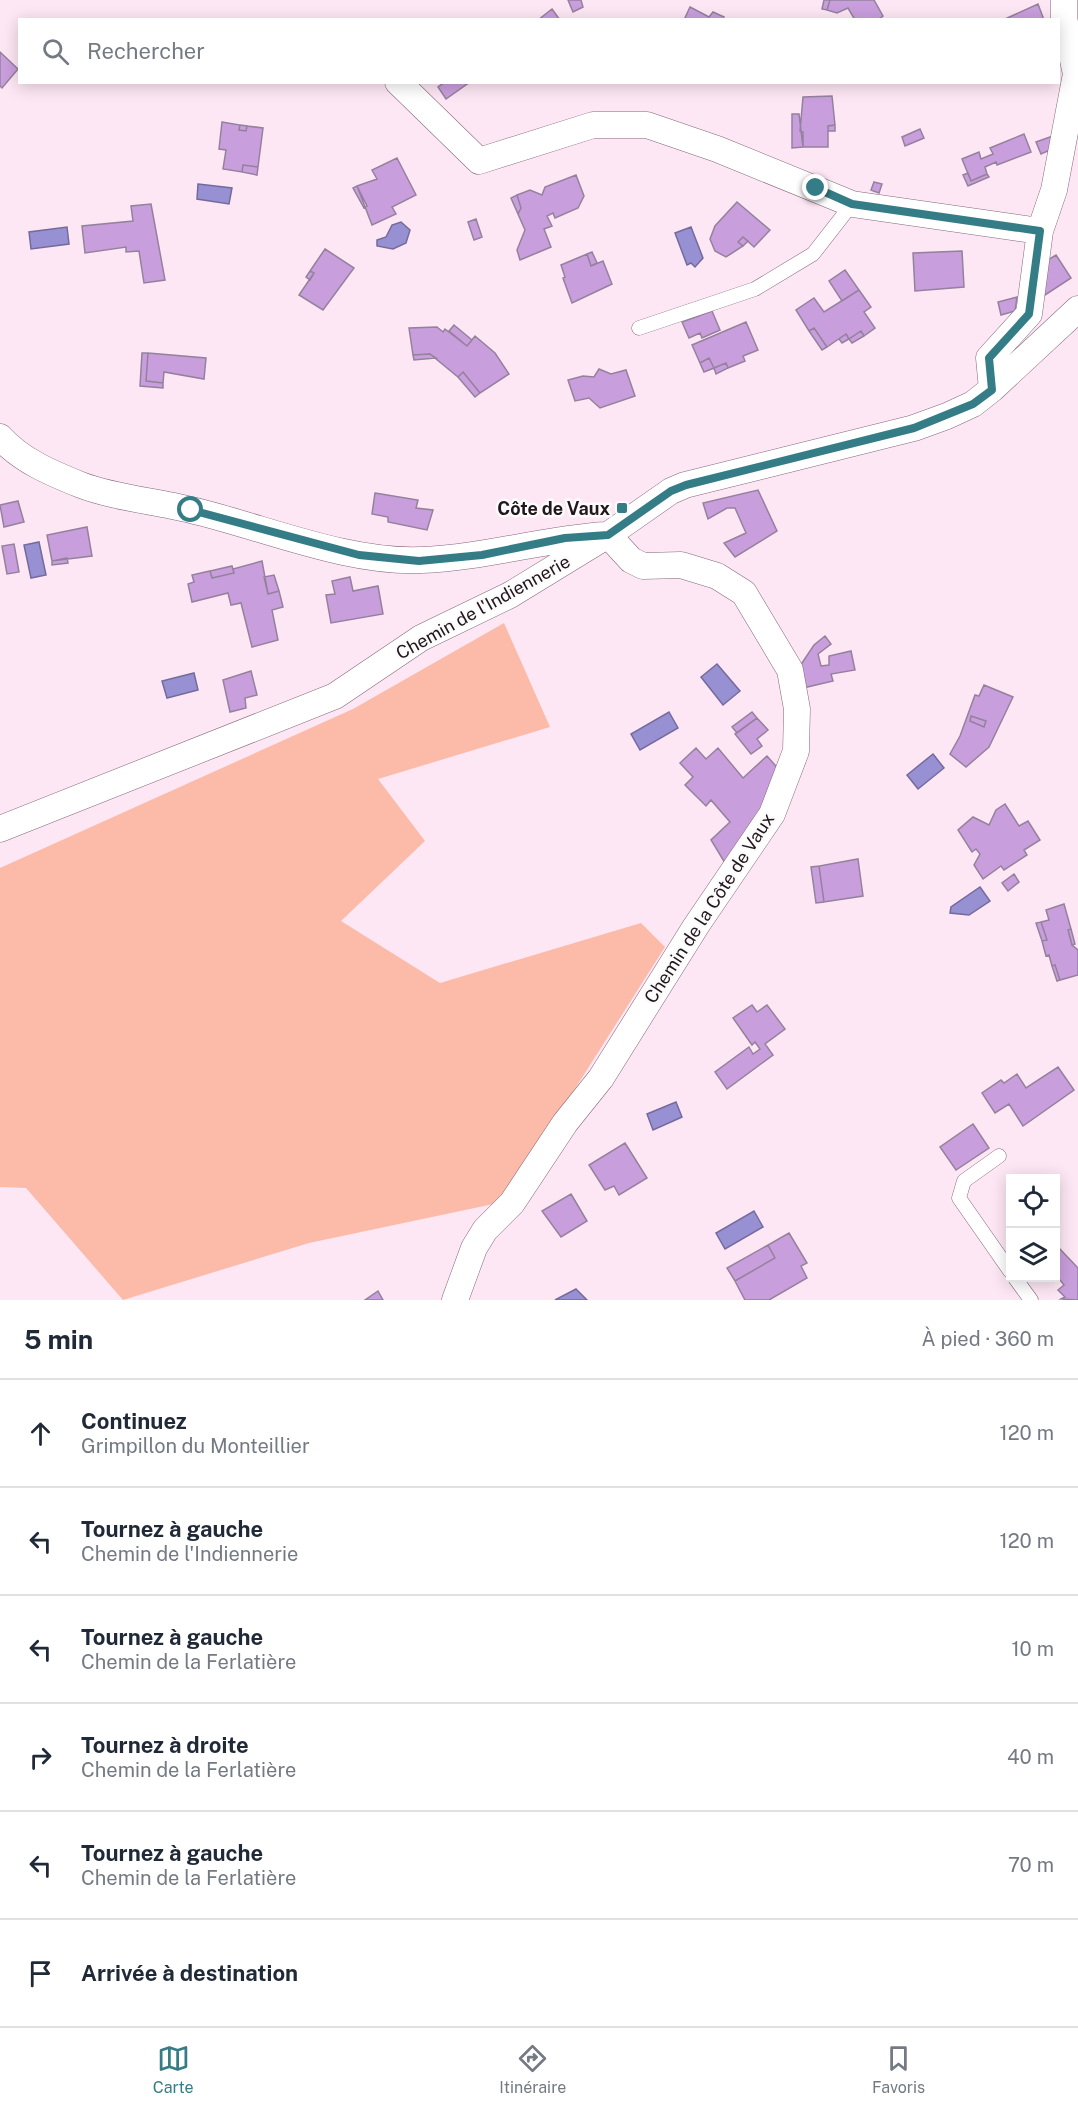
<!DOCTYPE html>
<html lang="fr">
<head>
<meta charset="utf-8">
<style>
	body { margin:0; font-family:"Public Sans",sans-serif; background:#f6f6f7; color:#1f2937 }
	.controls { position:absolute; right:18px; bottom:18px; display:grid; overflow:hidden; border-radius:0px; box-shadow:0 3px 15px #0003 }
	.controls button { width:54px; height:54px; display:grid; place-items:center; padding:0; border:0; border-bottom:2px solid #e0e1e3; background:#fff; color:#1f2937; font:30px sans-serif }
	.stop { position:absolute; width:18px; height:18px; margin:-14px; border:4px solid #357d86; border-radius:50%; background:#fff }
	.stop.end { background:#357d86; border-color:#fff; box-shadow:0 2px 6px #0008 }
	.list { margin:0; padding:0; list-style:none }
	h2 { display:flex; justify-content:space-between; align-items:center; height:78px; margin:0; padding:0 24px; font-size:26px }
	h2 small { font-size:20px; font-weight:400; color:#747a83 }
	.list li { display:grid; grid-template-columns:39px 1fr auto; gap:18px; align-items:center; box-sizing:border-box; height:108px; padding:0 24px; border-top:2px solid #e0e1e3 }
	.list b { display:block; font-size:22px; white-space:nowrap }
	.list p { margin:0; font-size:20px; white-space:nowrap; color:#747a83 }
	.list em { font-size:20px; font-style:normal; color:#747a83 }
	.icon { flex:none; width:33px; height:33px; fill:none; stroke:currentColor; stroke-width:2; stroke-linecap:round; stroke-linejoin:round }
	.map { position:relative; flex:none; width:1078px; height:1300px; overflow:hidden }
	.search { position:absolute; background:#fff; box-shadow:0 3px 15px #0003; left:18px; right:18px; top:18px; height:66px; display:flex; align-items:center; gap:15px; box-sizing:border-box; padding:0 21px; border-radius:0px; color:#747a83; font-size:22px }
	.sheet { height:726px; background:#fff }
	nav { display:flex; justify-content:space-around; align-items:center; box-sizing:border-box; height:84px; border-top:2px solid #e0e1e3; background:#fff; font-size:16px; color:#747a83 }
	nav a { display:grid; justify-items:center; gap:3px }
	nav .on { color:#357d86 }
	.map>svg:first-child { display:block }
	.green { fill:#fcbba9 }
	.water { fill:#9790d3; stroke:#746b9c; stroke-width:1.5 }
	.building { fill:#c99edc; stroke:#94819d; stroke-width:1.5; fill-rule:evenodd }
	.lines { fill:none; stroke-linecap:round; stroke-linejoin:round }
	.lane-casing { stroke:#86677a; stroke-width:15 }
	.street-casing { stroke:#86677a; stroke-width:27 }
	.lane { stroke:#fff; stroke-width:14 }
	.street { stroke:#fff; stroke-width:26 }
	.route { stroke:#357d86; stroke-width:8 }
	.poi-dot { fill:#357d86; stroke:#fbfbfb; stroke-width:2 }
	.labels { text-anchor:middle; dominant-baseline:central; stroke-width:5; stroke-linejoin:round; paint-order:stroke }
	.poi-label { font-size:18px; font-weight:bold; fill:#22161d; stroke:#fbfbfb; text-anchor:end }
	.street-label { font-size:18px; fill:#22161d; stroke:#fbfbfb }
</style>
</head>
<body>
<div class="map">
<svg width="1078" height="1300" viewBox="0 0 1078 1300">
	<rect width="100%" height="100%" fill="#fde7f4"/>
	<path class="green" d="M504 623 550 727 378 779 425 841 341 921 440 983 641 923 665 947 503 1202 309 1243 123 1300 26 1188 0 1187V868L353 709Z"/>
	<path class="water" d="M198 184 232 188 229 204 197 199Z
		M401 222 410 230 406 243 393 249 377 246V240L386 237 392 225Z
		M67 227 69 244 31 249 29 232Z
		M691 227 703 258 695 267 691 263 687 265 675 233Z
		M39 542 46 575 31 578 24 545Z
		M717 664 740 691 723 705 701 677Z
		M194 673 198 690 167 698 162 681Z
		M669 712 678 728 640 750 631 734Z
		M933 754 944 768 918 789 907 775Z
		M980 887 990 901 969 915 950 913 951 907Z
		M676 1102 682 1117 653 1130 647 1114Z
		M754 1211 763 1227 725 1249 716 1233Z
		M576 1289 587 1300H555Z"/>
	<path class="building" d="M568 0H581L583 7 573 12Z
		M824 0H830L827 10 822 9Z
		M830 0H874L883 16 878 20H855L848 8 837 13 827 10Z
		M1038 4 1044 20H1005V19Z
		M690 7 709 17 713 12 724 17 723 20H684Z
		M552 9 560 20H538Z
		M0 52 18 69 2 88 0 86Z
		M445 82H470L446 99 438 87Z
		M832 96 835 125 828 126V147H803V132L800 131 803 97Z
		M792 114H799L803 147 792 148Z
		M222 122 240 125 239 130 246 131 247 126 263 128 258 167 243 165 242 172 223 169 226 150 219 149Z
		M240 125 247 126 246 131 239 130Z
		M835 125V131H828V126Z
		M920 129 924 138 905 146 902 137Z
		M1024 134 1031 152 997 165 996 162 985 167 987 174 971 181 962 159 979 152 981 159 993 154 990 148Z
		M1053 136 1050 150 1041 154 1036 142Z
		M397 158 416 195 392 207 396 214 372 225 357 186 377 179 372 170Z
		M243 165 258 167 257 175 242 172Z
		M968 173 971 181 987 174 989 177 968 186 963 175Z
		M576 175 584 196 578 208 555 218 553 213 547 216 552 226 544 229 551 247 520 260 517 250 525 230 518 214 521 208 517 195 530 190 542 195 545 187Z
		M874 182 882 184 879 193 871 190Z
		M357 186 367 206 364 208 353 188Z
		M517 195 521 208 518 214 511 198Z
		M737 202 770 230 754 247 743 237 738 242 743 246 726 257 715 251 710 239 715 226Z
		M151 204 165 280 144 283 139 251 126 252V247L85 253 82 226 133 221 131 206Z
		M476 219 482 237 474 240 468 222Z
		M743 237 748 241 743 246 738 242Z
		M325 249 354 268 323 310 299 295 314 273 310 271Z
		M962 251 964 287 915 291 913 253Z
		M592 252 597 263 591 266 587 254Z
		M587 254 591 266 603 261 612 284 572 303 563 278 565 277 561 265Z
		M1056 255 1071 278 1039 299 1043 263Z
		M845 270 859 290 842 301 829 281Z
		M310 271 314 273 310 280 306 277Z
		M859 290 871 307 864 312 875 328 864 336 861 331 849 339 846 334 827 347 814 328 809 331 796 310 814 298 824 312Z
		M1017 297 1015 311 1001 315 998 302Z
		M712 311 720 330 702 338 700 333 689 338 682 322Z
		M746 322 758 350 743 356 745 361 728 368 726 363 714 368 709 358 700 363 692 345Z
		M454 325 472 340 467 346 449 331Z
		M437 327 443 332 445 329 467 346 475 336 495 353 509 374 480 393 463 372 458 377 430 354 413 355 409 328Z
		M814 328 827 347 822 350 809 331Z
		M861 331 864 336 852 343 849 339Z
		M846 334 849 339 842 343 839 339Z
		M142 353H148L146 381 163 383V388L140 386Z
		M148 353 206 358 204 379 164 372 163 383 146 381Z
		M430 354 436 358 414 360 413 355Z
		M709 358 714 368 704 372 700 363Z
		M726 363 728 368 716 374 714 368Z
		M599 369 611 374 626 370 635 396 600 408 589 398 575 401 568 380 583 376 594 377Z
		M463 372 480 393 475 397 458 377Z
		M758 490 777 531 735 557 724 543 746 533 735 508H727L708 519 703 503Z
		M375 493 418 500 416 508 433 510 427 530 388 522V517L372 514Z
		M18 501 24 522 4 527 0 505Z
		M87 527 92 556 52 561 47 535Z
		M14 544 19 572 7 574 2 546Z
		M67 558 68 563 52 565V561Z
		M262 561 268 594 279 591 283 607 272 610 278 640 252 647 241 603 231 605 228 593 192 602 188 584 194 582 192 575 210 571 212 578 234 573 233 569Z
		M232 566 234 573 212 578 210 571Z
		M274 575 279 591 268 594 264 577Z
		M350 577 353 591 378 586 383 614 331 623 326 595 335 594 332 581Z
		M825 636 831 644 818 654 821 666 829 665V656L851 651 855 670 831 674 833 681 803 688 798 669 814 645Z
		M251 671 257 695 245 698 246 708 230 712 223 680Z
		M984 685 1013 697 989 747 966 767 950 754 960 736 975 695 979 696ZM971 716 986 721 984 727 970 721Z
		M752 712 757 718 737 733 732 727Z
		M971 716 986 721 984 727 970 721Z
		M757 718 768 730 757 739 762 746 751 754 735 734Z
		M696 748 706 759 718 748 743 778 767 756 782 773 728 868 711 840 730 822 711 800 706 806 685 785 693 777 680 763Z
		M1005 804 1019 826 1028 821 1040 840 1024 850 1027 855 1004 870 1001 866 983 879 974 865 980 854 976 849 972 852 958 830 973 817 989 825 996 810Z
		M858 859 863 896 824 902 819 866Z
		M819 866 824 902 816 903 811 867Z
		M1014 874 1019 882 1008 891 1002 883Z
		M1064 904 1071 929 1068 930 1072 945 1078 950V975L1060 980 1055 965 1052 966 1049 955 1046 956 1042 941 1047 940 1041 922 1049 920 1046 910Z
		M1041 922 1047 940 1042 941 1036 923Z
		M1071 929 1075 944 1072 945 1068 930Z
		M1055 965 1060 980 1057 981 1052 966Z
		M752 1005 757 1012 767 1005 785 1029 765 1044 773 1055 727 1089 715 1072 749 1047 753 1054 760 1049 755 1042 752 1045 733 1018Z
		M1058 1067 1074 1090 1023 1126 1009 1104 995 1113 982 1093 1001 1080 1004 1083 1017 1074 1026 1088Z
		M973 1124 989 1148 956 1170 940 1147Z
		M625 1143 647 1178 619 1195 614 1186 605 1190 589 1165Z
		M571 1194 587 1221 561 1237 542 1211Z
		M789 1233 807 1263 801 1266 807 1278 769 1300H745L735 1281 775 1258 768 1245Z
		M768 1245 775 1258 735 1281 727 1268Z
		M1059 1248 1078 1268V1300L1061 1299 1065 1297 1058 1290 1064 1285 1056 1275V1250Z
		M378 1291 383 1300H365Z"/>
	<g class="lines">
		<defs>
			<path id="lane" d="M639 328 755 289 813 254 852 204
				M999 1156 964 1181 959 1198 1010 1271
				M1015 1278 1031 1300"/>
			<path id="street" d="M398 82 479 161 593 125H647L717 149 852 204 1040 231
				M992 389 989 358 1029 314 1040 231 1054 190 1076 74 1064 18V0
				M0 437C22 461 51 473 81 485 115 498 156 501 191 510 264 527 346 563 421 560 483 558 543 539 605 535
				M0 829 335 696 421 638 510 595 608 535 671 491 685 485 914 428 947 416 973 404 992 389 1078 309
				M455 1300 474 1248 485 1230 512 1203 565 1123 601 1078 696 926 772 814 796 751 797 709 790 670 744 593 717 576 681 565 643 566 631 560 608 535"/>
		</defs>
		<use href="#lane" class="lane-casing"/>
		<use href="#street" class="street-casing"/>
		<use href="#lane" class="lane"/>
		<use href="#street" class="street"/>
	</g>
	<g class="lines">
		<path class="route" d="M191 510 359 555 419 561 482 555 565 538 608 535 671 491 686 485 914 428 973 404 992 390 989 358 1029 314 1040 231 852 204 816 188"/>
	</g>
	<rect class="poi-dot" x="616" y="502" width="12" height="12" rx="3"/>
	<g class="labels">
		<g class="poi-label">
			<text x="610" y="508">Côte de Vaux</text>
		</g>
		<g class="street-label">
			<text transform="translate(483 607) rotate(-29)">Chemin de l'Indiennerie</text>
			<text transform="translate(709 908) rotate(-57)">Chemin de la Côte de Vaux</text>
		</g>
	</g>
</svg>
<div class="controls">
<button><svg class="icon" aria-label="locate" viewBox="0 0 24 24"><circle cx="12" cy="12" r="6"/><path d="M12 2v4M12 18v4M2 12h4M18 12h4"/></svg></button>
<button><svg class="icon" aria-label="layers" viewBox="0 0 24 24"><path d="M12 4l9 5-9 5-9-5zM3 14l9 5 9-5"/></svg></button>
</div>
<div class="stop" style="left:191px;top:510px"></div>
<div class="stop end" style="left:816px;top:188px"></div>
<div class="search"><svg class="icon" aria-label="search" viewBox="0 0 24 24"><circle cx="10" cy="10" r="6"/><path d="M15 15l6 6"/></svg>Rechercher</div>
</div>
<section class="sheet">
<h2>5 min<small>À pied · 360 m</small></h2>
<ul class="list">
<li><svg class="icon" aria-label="ahead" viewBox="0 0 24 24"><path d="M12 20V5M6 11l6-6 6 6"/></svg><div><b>Continuez</b><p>Grimpillon du Monteillier</p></div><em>120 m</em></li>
<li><svg class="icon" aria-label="left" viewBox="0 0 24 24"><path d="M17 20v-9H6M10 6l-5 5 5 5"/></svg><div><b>Tournez à gauche</b><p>Chemin de l'Indiennerie</p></div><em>120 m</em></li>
<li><svg class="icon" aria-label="left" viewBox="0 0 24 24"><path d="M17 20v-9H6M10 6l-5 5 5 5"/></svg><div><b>Tournez à gauche</b><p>Chemin de la Ferlatière</p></div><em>10 m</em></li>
<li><svg class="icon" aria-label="right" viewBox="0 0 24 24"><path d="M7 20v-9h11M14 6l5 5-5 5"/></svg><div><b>Tournez à droite</b><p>Chemin de la Ferlatière</p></div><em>40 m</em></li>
<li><svg class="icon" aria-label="left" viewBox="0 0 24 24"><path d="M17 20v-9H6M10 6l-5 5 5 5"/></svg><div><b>Tournez à gauche</b><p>Chemin de la Ferlatière</p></div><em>70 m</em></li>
<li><svg class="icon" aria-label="arrive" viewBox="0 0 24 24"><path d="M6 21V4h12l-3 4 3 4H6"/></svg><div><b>Arrivée à destination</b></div></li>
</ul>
</section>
<nav>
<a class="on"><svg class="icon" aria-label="map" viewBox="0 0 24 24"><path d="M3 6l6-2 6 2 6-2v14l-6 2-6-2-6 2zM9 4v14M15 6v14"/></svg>Carte</a>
<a><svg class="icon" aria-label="directions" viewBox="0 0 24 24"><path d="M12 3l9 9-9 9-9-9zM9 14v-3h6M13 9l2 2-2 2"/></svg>Itinéraire</a>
<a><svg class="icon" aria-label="saved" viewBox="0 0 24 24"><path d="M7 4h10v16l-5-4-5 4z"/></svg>Favoris</a>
</nav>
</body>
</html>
